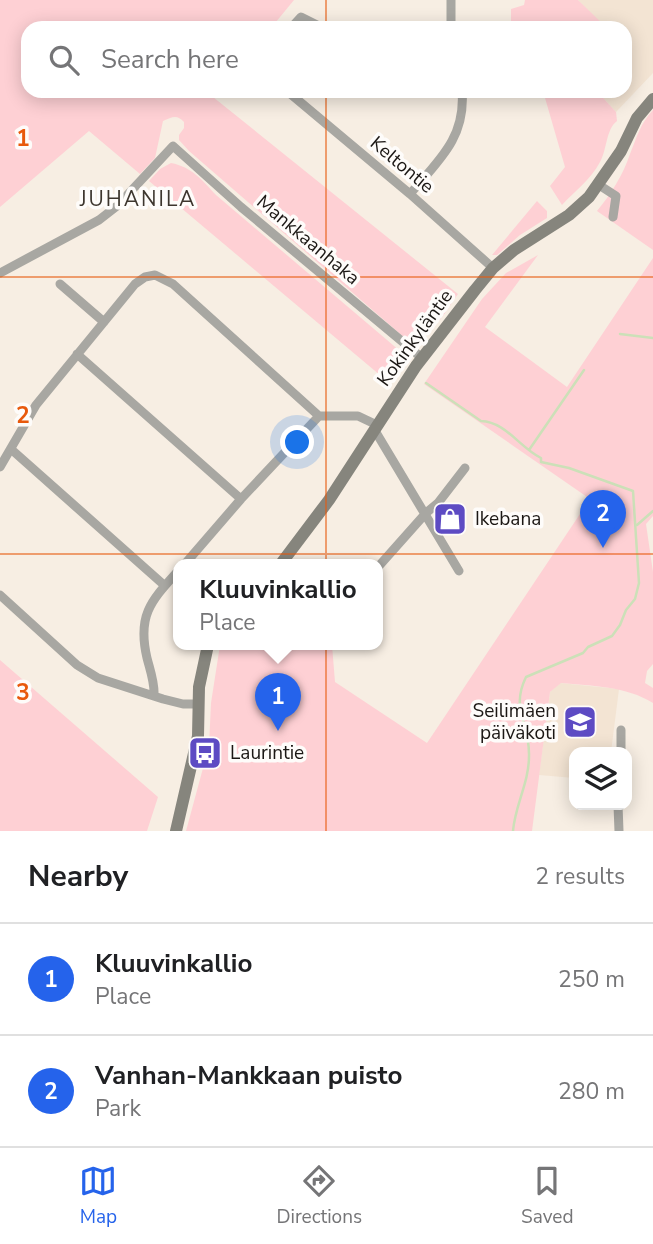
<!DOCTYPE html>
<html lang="en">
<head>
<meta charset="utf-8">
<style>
	body { margin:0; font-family:"Nunito Sans",sans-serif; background:#f2f2f2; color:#202124 }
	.controls { position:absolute; right:21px; bottom:21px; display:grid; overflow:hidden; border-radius:14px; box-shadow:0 4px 18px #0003 }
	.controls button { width:63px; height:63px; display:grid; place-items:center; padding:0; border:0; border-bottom:2px solid #e0e0e0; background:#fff; color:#202124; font:35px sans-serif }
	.you { position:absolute; left:298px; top:443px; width:24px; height:24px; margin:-18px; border:5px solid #fff; border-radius:50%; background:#1a73e8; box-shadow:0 0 0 10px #1a73e833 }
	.badge { display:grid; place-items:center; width:46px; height:46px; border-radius:50%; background:#2563eb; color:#fff; font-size:23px; font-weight:700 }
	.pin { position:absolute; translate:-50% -58px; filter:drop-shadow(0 2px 4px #0008) }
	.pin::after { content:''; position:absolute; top:37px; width:24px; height:21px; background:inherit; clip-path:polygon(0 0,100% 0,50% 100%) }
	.popup { position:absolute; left:173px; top:559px; width:210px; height:91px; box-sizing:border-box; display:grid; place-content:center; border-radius:14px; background:#fff; filter:drop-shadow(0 2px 5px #0005); font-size:23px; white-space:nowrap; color:#757577 }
	.popup b { font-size:26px; color:#202124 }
	.popup::after { content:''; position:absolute; left:50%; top:100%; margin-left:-14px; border:14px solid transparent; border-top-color:#fff }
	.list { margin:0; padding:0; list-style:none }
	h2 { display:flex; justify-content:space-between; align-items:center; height:91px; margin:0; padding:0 28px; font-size:30px }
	h2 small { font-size:23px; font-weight:400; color:#757577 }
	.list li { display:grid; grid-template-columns:46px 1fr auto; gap:21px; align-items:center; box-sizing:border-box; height:112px; padding:0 28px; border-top:2px solid #e0e0e0 }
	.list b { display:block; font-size:26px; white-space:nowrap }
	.list p { margin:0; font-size:23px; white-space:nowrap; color:#757577 }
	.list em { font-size:23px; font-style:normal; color:#757577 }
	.icon { flex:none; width:38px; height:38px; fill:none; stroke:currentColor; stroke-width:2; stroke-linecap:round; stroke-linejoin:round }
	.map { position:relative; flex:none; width:653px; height:831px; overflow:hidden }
	.search { position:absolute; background:#fff; box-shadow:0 4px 18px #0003; left:21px; right:21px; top:21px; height:77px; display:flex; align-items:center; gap:18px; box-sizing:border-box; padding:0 24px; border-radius:21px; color:#757577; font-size:26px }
	.sheet { height:315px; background:#fff }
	nav { display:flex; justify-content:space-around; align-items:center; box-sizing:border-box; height:98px; border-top:2px solid #e0e0e0; background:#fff; font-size:19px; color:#757577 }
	nav a { display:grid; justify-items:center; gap:4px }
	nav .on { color:#2563eb }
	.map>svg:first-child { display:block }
	.built { fill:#f3e4d3 }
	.green { fill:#fed0d4 }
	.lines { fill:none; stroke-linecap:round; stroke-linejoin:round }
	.stream { stroke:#cce0b8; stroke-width:2.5 }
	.street { stroke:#a8a7a2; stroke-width:9 }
	.secondary { stroke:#86857d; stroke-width:12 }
	.grid { fill:none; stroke:#e8590c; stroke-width:2; stroke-opacity:0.55 }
	.labels { text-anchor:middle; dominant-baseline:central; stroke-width:7; stroke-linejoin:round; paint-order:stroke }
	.street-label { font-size:19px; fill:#1b1714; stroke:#fefcfa }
	.poi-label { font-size:19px; fill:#1b1714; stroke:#fefcfa; text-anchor:start }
	.neighbourhood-label { font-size:21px; letter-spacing:2px; fill:#3d362e; stroke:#fefcfa }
	.grid-label { font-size:23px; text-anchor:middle; font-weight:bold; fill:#e8590c; stroke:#fefcfa; stroke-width:7; stroke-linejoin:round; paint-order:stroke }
</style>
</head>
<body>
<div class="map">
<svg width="653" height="831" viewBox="0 0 653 831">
	<rect width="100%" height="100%" fill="#f7eee3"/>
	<path class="built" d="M578 0H653V73L616 112 597 91H625V28H605Z
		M560 683 619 689 611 752H574V778L539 775 550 692Z"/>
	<path class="green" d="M0 0H294L271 28H28V91H217L213 97 458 294C445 312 431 341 406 339L189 151 179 140V135L184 128V122C177 114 172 117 163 121L155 158 140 174 89 131 0 207Z
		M525 0H578L606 27 511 28V9L524 5Z
		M543 91H597L616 112 617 121C606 129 607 150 600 162 591 179 575 191 562 205L550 186 565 167Z
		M653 110V250L597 211C611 194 623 175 630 154 637 137 640 124 653 110Z
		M171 163C192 167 202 180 216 195L400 351 402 361 387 381 149 181 160 169Z
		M537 201 547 211V218L520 235 497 255H492Z
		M538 255 485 327 567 387 653 258V516L646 524 653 572V664L647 671 645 683 653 688V703C626 686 592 686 561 683L550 692 532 831H186L209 746 211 703 220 645H332L335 682 427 743 590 499 424 384 482 299 506 273Z
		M0 660 158 797 147 831H0Z"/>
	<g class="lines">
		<path class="stream" d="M620 334 653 338
			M426 383 481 421C506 422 519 447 541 458V462L569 468 633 491 639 583 635 599 626 610 620 625 612 636 588 647 583 653 526 677C510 710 530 722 529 756 529 783 515 805 513 831
			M529 450 584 370
			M637 525 653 511"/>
		<path class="street" d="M291 28 301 17 319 26
			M451 28V0
			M287 91 410 194 493 268
			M599 185 616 196 613 217
			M410 194C438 161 466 138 462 91
			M0 273 99 220 117 206 173 146 241 207 422 358
			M60 284 104 322
			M77 354 241 499
			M374 429 459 571
			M12 450 164 585
			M0 467 36 405 135 284 145 277 155 275 173 284 319 416
			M184 565 241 499 319 416H358L377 425
			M378 567 426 513 438 503 465 468
			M0 595 77 665 98 678 163 699 183 704H198
			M154 696C155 683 150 670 147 658 137 615 151 601 178 571
			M621 752V730
			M618 805 619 831"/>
		<path class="secondary" d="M280 565 329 500 416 366 475 290 493 268 514 250 569 215 589 197 621 151 637 118 653 99
			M176 831 198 736 199 687 208 645"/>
	</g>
	<path class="grid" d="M326 0V28M326 91V831M0 277H653M0 554H653"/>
	<defs>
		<symbol id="shop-square" viewBox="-11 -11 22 22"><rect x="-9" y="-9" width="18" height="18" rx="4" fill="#5d4bc3" stroke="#fefcfa"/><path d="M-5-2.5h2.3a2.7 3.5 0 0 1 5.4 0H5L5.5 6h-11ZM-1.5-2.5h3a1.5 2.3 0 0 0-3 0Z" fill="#fff"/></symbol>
		<symbol id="school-square" viewBox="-11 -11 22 22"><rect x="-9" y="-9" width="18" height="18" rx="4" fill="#5d4bc3" stroke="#fefcfa"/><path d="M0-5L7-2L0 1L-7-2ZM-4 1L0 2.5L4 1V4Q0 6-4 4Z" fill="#fff"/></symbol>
		<symbol id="bus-square" viewBox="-11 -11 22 22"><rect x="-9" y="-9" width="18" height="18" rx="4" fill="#5d4bc3" stroke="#fefcfa"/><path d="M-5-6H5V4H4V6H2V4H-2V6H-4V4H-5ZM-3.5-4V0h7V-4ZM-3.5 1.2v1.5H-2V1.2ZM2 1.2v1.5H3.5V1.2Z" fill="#fff"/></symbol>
	</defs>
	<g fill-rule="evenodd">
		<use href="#shop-square" x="431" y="500" width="38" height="38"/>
		<use href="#school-square" x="561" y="703" width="38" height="38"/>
		<use href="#bus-square" x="186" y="734" width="38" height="38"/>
	</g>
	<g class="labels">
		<g class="street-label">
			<text transform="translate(402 165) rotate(40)">Keltontie</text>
			<text transform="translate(308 240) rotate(40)">Mankkaanhaka</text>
			<text transform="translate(415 338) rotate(-54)">Kokinkyläntie</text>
		</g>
		<g class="poi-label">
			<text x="475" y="519">Ikebana</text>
			<text x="556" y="711" text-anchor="end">Seilimäen<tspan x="556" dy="22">päiväkoti</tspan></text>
			<text x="230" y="753">Laurintie</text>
		</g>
		<g class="neighbourhood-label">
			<text x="138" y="199">JUHANILA</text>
		</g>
	</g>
	<g class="grid-label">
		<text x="23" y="146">1</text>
		<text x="23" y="423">2</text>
		<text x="23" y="700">3</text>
	</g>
</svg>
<div class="controls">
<button><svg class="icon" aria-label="layers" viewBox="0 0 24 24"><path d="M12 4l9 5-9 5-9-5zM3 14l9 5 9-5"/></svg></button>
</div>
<div class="you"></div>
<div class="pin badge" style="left:278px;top:731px">1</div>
<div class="popup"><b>Kluuvinkallio</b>Place</div>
<div class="pin badge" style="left:603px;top:548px">2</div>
<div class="search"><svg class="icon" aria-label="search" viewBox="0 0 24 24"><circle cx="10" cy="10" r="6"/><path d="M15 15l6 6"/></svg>Search here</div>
</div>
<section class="sheet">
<h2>Nearby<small>2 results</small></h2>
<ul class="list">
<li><span class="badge">1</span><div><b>Kluuvinkallio</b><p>Place</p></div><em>250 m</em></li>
<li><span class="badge">2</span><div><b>Vanhan-Mankkaan puisto</b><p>Park</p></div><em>280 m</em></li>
</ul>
</section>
<nav>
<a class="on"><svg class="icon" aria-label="map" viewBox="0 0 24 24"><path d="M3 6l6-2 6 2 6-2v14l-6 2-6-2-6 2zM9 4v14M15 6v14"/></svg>Map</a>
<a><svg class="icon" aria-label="directions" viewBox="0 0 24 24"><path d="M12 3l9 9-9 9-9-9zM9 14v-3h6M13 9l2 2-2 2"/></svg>Directions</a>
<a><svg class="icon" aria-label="saved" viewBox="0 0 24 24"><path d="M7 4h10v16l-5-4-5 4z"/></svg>Saved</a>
</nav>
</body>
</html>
